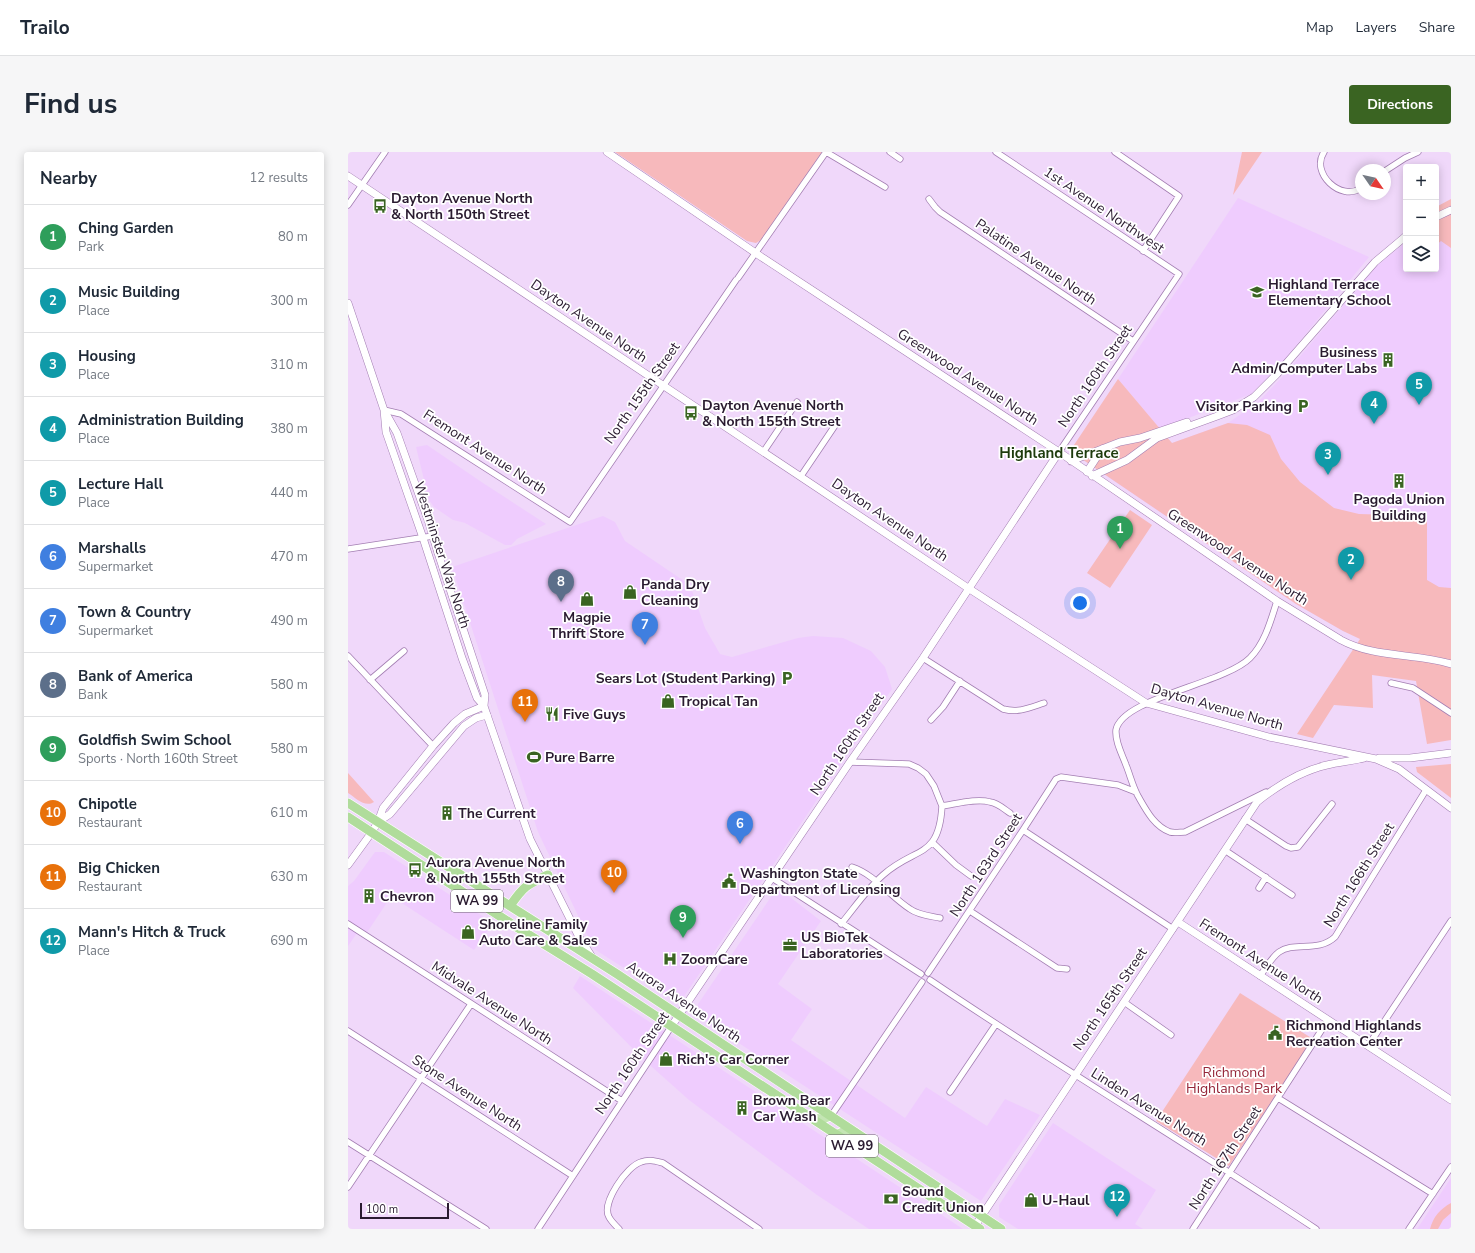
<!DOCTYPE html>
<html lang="en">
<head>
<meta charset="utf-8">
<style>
	body { margin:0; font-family:"Nunito Sans",sans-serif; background:#f6f6f7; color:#1f2937 }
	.controls { position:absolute; right:12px; top:12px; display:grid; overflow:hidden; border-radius:4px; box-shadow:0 2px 10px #0003 }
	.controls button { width:36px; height:36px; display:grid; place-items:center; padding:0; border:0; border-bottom:1px solid #e0e1e3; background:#fff; color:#1f2937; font:20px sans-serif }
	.compass { position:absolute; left:1007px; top:12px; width:36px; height:36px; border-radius:50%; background:#fff; box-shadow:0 2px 10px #0003; rotate:124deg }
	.scale { position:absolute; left:12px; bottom:10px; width:89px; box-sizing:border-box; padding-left:4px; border:2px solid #2a1b30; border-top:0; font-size:11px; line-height:14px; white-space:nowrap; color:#2a1b30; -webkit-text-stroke:3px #fff; paint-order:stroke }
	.you { position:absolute; left:732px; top:451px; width:14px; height:14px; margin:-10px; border:3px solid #fff; border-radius:50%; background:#1a73e8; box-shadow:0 0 0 6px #1a73e833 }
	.badge { display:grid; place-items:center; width:26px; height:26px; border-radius:50%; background:#3a6422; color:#fff; font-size:13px; font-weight:700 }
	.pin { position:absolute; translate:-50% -33px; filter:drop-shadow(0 1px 2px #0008) }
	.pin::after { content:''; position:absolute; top:21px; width:14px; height:12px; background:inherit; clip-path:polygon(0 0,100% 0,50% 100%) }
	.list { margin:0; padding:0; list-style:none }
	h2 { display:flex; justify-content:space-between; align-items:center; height:52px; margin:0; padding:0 16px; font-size:17px }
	h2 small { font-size:13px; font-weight:400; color:#747a83 }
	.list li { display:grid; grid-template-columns:26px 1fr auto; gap:12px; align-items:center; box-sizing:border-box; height:64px; padding:0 16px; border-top:1px solid #e0e1e3 }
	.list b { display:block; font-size:15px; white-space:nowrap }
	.list p { margin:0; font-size:13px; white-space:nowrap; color:#747a83 }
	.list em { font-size:13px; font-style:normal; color:#747a83 }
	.icon { flex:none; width:22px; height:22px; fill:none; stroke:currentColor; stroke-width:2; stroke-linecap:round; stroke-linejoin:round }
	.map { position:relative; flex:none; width:1103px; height:1077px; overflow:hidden; border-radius:4px }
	header { display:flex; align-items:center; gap:24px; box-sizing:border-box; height:56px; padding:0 20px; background:#fff; border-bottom:1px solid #e0e1e3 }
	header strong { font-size:19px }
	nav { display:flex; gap:22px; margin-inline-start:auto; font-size:14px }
	.intro { display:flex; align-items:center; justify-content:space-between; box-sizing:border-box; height:96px; padding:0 24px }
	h1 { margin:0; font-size:28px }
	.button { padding:10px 18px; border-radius:4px; background:#3a6422; color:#fff; font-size:14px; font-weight:700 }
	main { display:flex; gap:24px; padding:0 24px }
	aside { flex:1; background:#fff; border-radius:4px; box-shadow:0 2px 10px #0003 }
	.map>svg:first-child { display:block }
	.built { fill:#efccfe }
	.green { fill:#f7b9bc }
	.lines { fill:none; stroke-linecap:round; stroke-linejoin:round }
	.minor-casing { stroke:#a37eb2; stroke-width:7 }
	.tertiary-casing { stroke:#a37eb2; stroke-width:8 }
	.secondary-casing { stroke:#a37eb2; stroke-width:8 }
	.primary-casing { stroke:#fff; stroke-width:10 }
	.trunk-casing { stroke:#fff; stroke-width:10 }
	.minor { stroke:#fff; stroke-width:5.5 }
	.tertiary { stroke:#fff; stroke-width:7 }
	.secondary { stroke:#fff; stroke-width:7 }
	.primary { stroke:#c4e5b4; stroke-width:8 }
	.trunk { stroke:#b0dc9b; stroke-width:9 }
	.labels { text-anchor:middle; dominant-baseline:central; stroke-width:3.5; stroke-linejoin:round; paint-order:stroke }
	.shield { fill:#fff; stroke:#6a5f6e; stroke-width:1 }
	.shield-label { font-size:13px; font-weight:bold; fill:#2a1b30 }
	.poi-label { font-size:14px; font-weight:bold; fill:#2a1b30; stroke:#fff; text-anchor:start }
	.street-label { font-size:14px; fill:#2a1b30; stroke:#fff }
	.park-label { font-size:14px; fill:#952639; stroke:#fff }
	.neighbourhood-label { font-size:15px; font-weight:bold; fill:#1e3b0d; stroke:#fff }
</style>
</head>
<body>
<header>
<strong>Trailo</strong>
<nav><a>Map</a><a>Layers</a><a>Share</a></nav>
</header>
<div class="intro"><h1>Find us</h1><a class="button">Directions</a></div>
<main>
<aside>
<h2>Nearby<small>12 results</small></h2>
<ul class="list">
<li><span class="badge" style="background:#2e9e5b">1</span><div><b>Ching Garden</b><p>Park</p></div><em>80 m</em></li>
<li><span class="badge" style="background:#0f9aa8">2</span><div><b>Music Building</b><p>Place</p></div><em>300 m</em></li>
<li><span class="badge" style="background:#0f9aa8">3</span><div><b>Housing</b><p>Place</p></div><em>310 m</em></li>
<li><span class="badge" style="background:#0f9aa8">4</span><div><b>Administration Building</b><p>Place</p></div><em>380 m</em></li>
<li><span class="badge" style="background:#0f9aa8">5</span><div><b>Lecture Hall</b><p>Place</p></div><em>440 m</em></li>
<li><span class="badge" style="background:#3f7fe0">6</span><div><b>Marshalls</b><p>Supermarket</p></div><em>470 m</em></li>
<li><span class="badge" style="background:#3f7fe0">7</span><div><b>Town &amp; Country</b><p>Supermarket</p></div><em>490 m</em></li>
<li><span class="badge" style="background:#5c6f8a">8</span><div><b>Bank of America</b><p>Bank</p></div><em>580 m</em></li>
<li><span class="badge" style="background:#2e9e5b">9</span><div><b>Goldfish Swim School</b><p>Sports · North 160th Street</p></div><em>580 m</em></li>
<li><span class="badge" style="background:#e8710a">10</span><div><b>Chipotle</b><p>Restaurant</p></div><em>610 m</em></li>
<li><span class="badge" style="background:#e8710a">11</span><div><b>Big Chicken</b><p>Restaurant</p></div><em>630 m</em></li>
<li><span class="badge" style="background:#0f9aa8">12</span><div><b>Mann's Hitch &amp; Truck</b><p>Place</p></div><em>690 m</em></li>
</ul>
</aside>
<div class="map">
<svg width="1103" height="1077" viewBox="0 0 1103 1077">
	<rect width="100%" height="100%" fill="#f0d8fa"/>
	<path class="built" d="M890 46 1021 105 932 213 903 242 812 277 770 227Z
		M1103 61V505L995 479 948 452 760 325 784 314 802 299 880 271 909 251 936 223 1029 114 1058 90V117H1088V72Z
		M79 293 135 331 198 372 169 387 163 393H157L117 371 105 368 86 355 81 348 68 295Z
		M255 364 267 370 277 389 342 433 357 476 372 502 384 505 450 486 465 484 495 486 523 499 537 515 544 537 335 846 325 847 246 797 190 680 104 415Z
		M27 700H36L145 771 126 798 46 746 40 749 16 785 9 781 0 794V734L6 729Z
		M427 739H434L473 769 430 832 464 857 443 888 557 966 578 935 639 974 657 947 692 963 633 1049 354 867 350 858V852Z
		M232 824 615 1077H521L469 1043 341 948 295 907 225 836Z
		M705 971 808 1038 787 1072 795 1077H670L651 1065V1053Z
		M1103 1026V1077H1069Z"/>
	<path class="green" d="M267 0H474L416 86 408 91 399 89Z
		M894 0H914L885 43Z
		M1103 47V96L1093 89 1088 93V55Z
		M770 227 824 291 880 271 899 273 922 283 933 307 952 330 986 356 1011 362 1079 364V428L1091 435 1103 436V588L1079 592 1068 529 1024 523 1025 556 986 553 965 586 949 582 1012 487 995 479 948 452 722 299Z
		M782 358 804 373 762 436 739 421Z
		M1103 612V646L1069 620 1068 615Z
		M0 621 26 650C17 656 8 646 0 641Z
		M892 841 965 887 881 1014 808 969Z
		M1103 1051V1061L1095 1068 1090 1077H1082C1085 1065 1092 1057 1103 1051Z"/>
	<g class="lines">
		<defs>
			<path id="minor" d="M478 0 537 35
				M542 0 552 7
				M648 0 831 122 711 300
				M767 0 831 44 795 99
				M976 0C962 21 993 50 1013 36
				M1037 19 1057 6 1070 0
				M581 47 587 55 592 60 785 189
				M0 53 37 0
				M390 126 478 0
				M36 258 53 262 222 370 388 128
				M416 299 449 250
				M453 324 488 272
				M0 397 85 384
				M0 504 85 594
				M575 506 655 557C671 561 681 556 696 551
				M22 528 56 499
				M1043 531 1065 536 1103 561
				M583 568 595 555 612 529
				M502 610 561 612 570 616 578 622 586 634 594 654
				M918 640 837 680C833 680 826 681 822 680 806 674 798 658 790 644 785 635 782 623 778 613 774 602 767 590 768 578 774 546 876 532 902 506 917 491 923 468 929 449
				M897 667 938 694 943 696 950 695 984 652
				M675 678 825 777
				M585 691 608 713 623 724
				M878 699 944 743
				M504 715C526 722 543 745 562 757 570 763 582 764 592 766
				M424 726 573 822
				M911 736 918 725
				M622 759 709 816 719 817
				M0 772 274 949
				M493 772C507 755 519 737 535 723 567 694 591 708 594 654 608 652 629 646 642 650 650 651 656 657 662 661
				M580 821 675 678 708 627 713 625 770 633 788 640
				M912 824C918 816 923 806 931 800 946 789 970 801 987 785L1078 638
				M582 828C709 914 840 992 968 1077
				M776 850 823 883
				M0 879 225 1024
				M1020 894 1103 769
				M602 940 648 872
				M930 946 1085 1042
				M483 964 574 830
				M0 990 138 1077
				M0 1035 123 852
				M190 1077 323 875
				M271 1077C268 1074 263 1069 261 1065 253 1051 279 1014 293 1010 301 1007 307 1009 315 1011L411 1077
				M845 1077 980 868
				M1061 1077 1103 1015"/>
			<path id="tertiary" d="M259 0 412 104 711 300 929 449 993 488C1026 506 1067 501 1103 512
				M0 24 620 436 798 551 921 585 1028 607 1051 617 1103 656
				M1088 65 1103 58
				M723 309 772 290 792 286 839 270
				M739 320 754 297
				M744 324 779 308 809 286 872 263 885 258 906 245 929 222 1027 110 1058 84
				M139 563 182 687 231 785 244 805
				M1031 606H1062L1103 601
				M0 713 24 680
				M830 770 1103 948
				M323 875 502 610 575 506 711 300
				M627 1074 909 650C930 633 953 619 979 613 991 610 1004 609 1016 606"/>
			<path id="secondary" d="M0 151 36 258 49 281 81 371 90 401 137 543 136 554
				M30 670 42 662 116 574 128 566 139 563 136 554 129 546 114 506 75 386 38 280 36 258
				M24 680 30 670 35 656 85 594 106 571 117 562 136 554"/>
			<path id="primary" d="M462 965 476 967 483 964
				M487 983 496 979 507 980"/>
			<path id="trunk" d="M0 651 269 822 653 1077
				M0 665 170 776 244 822 632 1077
				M162 754C175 735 179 732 200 723"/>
		</defs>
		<use href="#minor" class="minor-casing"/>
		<use href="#tertiary" class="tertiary-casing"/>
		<use href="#secondary" class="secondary-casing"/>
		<use href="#primary" class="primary-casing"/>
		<use href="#trunk" class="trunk-casing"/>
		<use href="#minor" class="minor"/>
		<use href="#tertiary" class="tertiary"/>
		<use href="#secondary" class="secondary"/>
		<use href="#primary" class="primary"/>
		<use href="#trunk" class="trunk"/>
	</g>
	<defs>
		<symbol id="bus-bare" viewBox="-9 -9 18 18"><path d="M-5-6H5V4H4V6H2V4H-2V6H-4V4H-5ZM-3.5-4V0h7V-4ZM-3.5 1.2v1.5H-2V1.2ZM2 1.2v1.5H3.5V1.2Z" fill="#3a6422" stroke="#fff" stroke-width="2.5" paint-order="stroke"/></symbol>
		<symbol id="school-bare" viewBox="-9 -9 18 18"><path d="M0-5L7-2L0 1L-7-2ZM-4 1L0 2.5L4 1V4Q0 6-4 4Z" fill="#3a6422" stroke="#fff" stroke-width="2.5" paint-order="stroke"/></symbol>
		<symbol id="building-bare" viewBox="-9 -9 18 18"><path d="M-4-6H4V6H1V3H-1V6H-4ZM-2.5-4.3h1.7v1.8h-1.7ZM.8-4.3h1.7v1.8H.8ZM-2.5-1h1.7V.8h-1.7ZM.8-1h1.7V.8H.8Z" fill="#3a6422" stroke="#fff" stroke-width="2.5" paint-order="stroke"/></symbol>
		<symbol id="parking-bare" viewBox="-9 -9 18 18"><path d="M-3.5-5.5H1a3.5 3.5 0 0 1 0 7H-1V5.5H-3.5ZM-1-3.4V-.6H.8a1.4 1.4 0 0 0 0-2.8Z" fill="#3a6422" stroke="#fff" stroke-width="2.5" paint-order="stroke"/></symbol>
		<symbol id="shop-bare" viewBox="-9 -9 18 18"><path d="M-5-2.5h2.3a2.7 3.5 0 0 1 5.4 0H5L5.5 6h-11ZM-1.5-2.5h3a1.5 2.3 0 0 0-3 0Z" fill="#3a6422" stroke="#fff" stroke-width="2.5" paint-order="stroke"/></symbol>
		<symbol id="restaurant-bare" viewBox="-9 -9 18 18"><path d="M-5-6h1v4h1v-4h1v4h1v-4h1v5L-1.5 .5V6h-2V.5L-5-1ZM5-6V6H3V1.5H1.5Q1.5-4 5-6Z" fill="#3a6422" stroke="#fff" stroke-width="2.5" paint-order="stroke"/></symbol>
		<symbol id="stadium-bare" viewBox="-9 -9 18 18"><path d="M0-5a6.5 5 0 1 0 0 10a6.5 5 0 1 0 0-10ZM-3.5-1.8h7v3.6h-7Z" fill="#3a6422" stroke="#fff" stroke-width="2.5" paint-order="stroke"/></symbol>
		<symbol id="civic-bare" viewBox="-9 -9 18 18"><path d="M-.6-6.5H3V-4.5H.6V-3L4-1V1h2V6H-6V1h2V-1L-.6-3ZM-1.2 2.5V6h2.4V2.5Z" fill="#3a6422" stroke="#fff" stroke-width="2.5" paint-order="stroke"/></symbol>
		<symbol id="office-bare" viewBox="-9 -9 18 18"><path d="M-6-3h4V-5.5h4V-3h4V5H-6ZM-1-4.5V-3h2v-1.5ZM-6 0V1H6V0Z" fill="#3a6422" stroke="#fff" stroke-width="2.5" paint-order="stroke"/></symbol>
		<symbol id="hospital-bare" viewBox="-9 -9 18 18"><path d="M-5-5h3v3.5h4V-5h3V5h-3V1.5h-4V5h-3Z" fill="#3a6422" stroke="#fff" stroke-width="2.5" paint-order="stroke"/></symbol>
		<symbol id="bank-bare" viewBox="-9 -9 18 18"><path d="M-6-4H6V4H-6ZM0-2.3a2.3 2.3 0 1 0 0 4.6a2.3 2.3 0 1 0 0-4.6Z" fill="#3a6422" stroke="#fff" stroke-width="2.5" paint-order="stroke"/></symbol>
	</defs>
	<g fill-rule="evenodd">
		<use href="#bus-bare" x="22" y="44" width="20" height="20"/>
		<use href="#school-bare" x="899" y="130" width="20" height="20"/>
		<use href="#building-bare" x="1030" y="198" width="20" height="20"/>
		<use href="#parking-bare" x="945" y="244" width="20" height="20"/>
		<use href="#bus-bare" x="333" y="251" width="20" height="20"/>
		<use href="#building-bare" x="1041" y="319" width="20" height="20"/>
		<use href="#shop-bare" x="272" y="430" width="20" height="20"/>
		<use href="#shop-bare" x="229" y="437" width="20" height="20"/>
		<use href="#parking-bare" x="429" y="516" width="20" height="20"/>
		<use href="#shop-bare" x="310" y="539" width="20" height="20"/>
		<use href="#restaurant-bare" x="194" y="552" width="20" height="20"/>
		<use href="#stadium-bare" x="176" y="595" width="20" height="20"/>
		<use href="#building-bare" x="89" y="651" width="20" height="20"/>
		<use href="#bus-bare" x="57" y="708" width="20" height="20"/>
		<use href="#civic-bare" x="371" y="719" width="20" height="20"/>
		<use href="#building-bare" x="11" y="734" width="20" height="20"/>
		<use href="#shop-bare" x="110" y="770" width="20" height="20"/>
		<use href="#office-bare" x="432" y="783" width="20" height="20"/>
		<use href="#hospital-bare" x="312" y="797" width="20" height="20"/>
		<use href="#civic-bare" x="917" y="871" width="20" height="20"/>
		<use href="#shop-bare" x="308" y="897" width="20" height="20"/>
		<use href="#building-bare" x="384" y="946" width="20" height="20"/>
		<use href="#bank-bare" x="533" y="1037" width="20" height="20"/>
		<use href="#shop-bare" x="673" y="1038" width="20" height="20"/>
	</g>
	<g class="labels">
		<g class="shield">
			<rect x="103" y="738" width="52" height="22" rx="3"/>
			<rect x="478" y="983" width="52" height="22" rx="3"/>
		</g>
		<g class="shield-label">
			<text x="129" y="749">WA 99</text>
			<text x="504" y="994">WA 99</text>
		</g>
		<g class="poi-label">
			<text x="43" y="46">Dayton Avenue North<tspan x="43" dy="16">&amp; North 150th Street</tspan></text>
			<text x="920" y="132">Highland Terrace<tspan x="920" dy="16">Elementary School</tspan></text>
			<text x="1029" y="200" text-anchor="end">Business<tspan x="1029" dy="16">Admin/Computer Labs</tspan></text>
			<text x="354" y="253">Dayton Avenue North<tspan x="354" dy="16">&amp; North 155th Street</tspan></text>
			<text x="944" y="254" text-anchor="end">Visitor Parking</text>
			<text x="1051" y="347" text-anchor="middle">Pagoda Union<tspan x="1051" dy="16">Building</tspan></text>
			<text x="293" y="432">Panda Dry<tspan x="293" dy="16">Cleaning</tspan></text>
			<text x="239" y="465" text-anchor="middle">Magpie<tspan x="239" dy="16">Thrift Store</tspan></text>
			<text x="428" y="526" text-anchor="end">Sears Lot (Student Parking)</text>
			<text x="331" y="549">Tropical Tan</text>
			<text x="215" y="562">Five Guys</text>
			<text x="197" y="605">Pure Barre</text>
			<text x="110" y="661">The Current</text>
			<text x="78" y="710">Aurora Avenue North<tspan x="78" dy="16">&amp; North 155th Street</tspan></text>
			<text x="392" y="721">Washington State<tspan x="392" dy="16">Department of Licensing</tspan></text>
			<text x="32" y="744">Chevron</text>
			<text x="131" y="772">Shoreline Family<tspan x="131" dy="16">Auto Care &amp; Sales</tspan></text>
			<text x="453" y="785">US BioTek<tspan x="453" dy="16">Laboratories</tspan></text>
			<text x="333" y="807">ZoomCare</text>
			<text x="938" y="873">Richmond Highlands<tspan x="938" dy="16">Recreation Center</tspan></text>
			<text x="329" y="907">Rich's Car Corner</text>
			<text x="405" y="948">Brown Bear<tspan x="405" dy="16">Car Wash</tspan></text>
			<text x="554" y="1039">Sound<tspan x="554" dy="16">Credit Union</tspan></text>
			<text x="694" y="1048">U-Haul</text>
		</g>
		<g class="street-label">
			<text transform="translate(756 58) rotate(34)">1st Avenue Northwest</text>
			<text transform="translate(688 110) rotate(34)">Palatine Avenue North</text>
			<text transform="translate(241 169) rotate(34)">Dayton Avenue North</text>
			<text transform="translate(747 224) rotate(-56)">North 160th Street</text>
			<text transform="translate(620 225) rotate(33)">Greenwood Avenue North</text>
			<text transform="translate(294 241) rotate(-55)">North 155th Street</text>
			<text transform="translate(137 300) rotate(33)">Fremont Avenue North</text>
			<text transform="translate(542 368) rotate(34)">Dayton Avenue North</text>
			<text transform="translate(94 403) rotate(72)">Westminster Way North</text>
			<text transform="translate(890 405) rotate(33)">Greenwood Avenue North</text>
			<text transform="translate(869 555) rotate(16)">Dayton Avenue North</text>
			<text transform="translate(499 592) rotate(-56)">North 160th Street</text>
			<text transform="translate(638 713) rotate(-57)">North 163rd Street</text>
			<text transform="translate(1011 723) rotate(-58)">North 166th Street</text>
			<text transform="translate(913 809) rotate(33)">Fremont Avenue North</text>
			<text transform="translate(762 847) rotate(-56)">North 165th Street</text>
			<text transform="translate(336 850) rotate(34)">Aurora Avenue North</text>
			<text transform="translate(144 851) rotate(33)">Midvale Avenue North</text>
			<text transform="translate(284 911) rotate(-56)">North 160th Street</text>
			<text transform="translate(119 941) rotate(33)">Stone Avenue North</text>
			<text transform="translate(801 955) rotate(32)">Linden Avenue North</text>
			<text transform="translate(877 1006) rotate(-57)">North 167th Street</text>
		</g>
		<g class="park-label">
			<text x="886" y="920">Richmond<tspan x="886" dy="16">Highlands Park</tspan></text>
		</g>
		<g class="neighbourhood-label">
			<text x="711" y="301">Highland Terrace</text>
		</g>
	</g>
</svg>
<div class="controls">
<button>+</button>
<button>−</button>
<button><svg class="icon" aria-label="layers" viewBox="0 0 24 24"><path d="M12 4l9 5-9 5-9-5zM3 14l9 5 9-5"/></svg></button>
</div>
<svg class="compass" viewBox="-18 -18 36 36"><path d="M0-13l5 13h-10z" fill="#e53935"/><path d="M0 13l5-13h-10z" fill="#747a83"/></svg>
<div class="scale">100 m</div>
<div class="you"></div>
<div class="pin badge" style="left:772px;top:397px;background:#2e9e5b">1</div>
<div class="pin badge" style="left:1003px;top:428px;background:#0f9aa8">2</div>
<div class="pin badge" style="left:980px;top:323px;background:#0f9aa8">3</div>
<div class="pin badge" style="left:1026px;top:272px;background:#0f9aa8">4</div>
<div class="pin badge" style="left:1071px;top:253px;background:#0f9aa8">5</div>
<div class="pin badge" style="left:392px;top:692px;background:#3f7fe0">6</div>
<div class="pin badge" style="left:297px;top:493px;background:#3f7fe0">7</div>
<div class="pin badge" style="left:213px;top:450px;background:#5c6f8a">8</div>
<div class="pin badge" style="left:335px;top:786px;background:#2e9e5b">9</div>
<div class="pin badge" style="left:266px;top:741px;background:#e8710a">10</div>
<div class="pin badge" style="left:177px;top:570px;background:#e8710a">11</div>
<div class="pin badge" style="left:769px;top:1065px;background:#0f9aa8">12</div>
</div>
</main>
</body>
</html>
